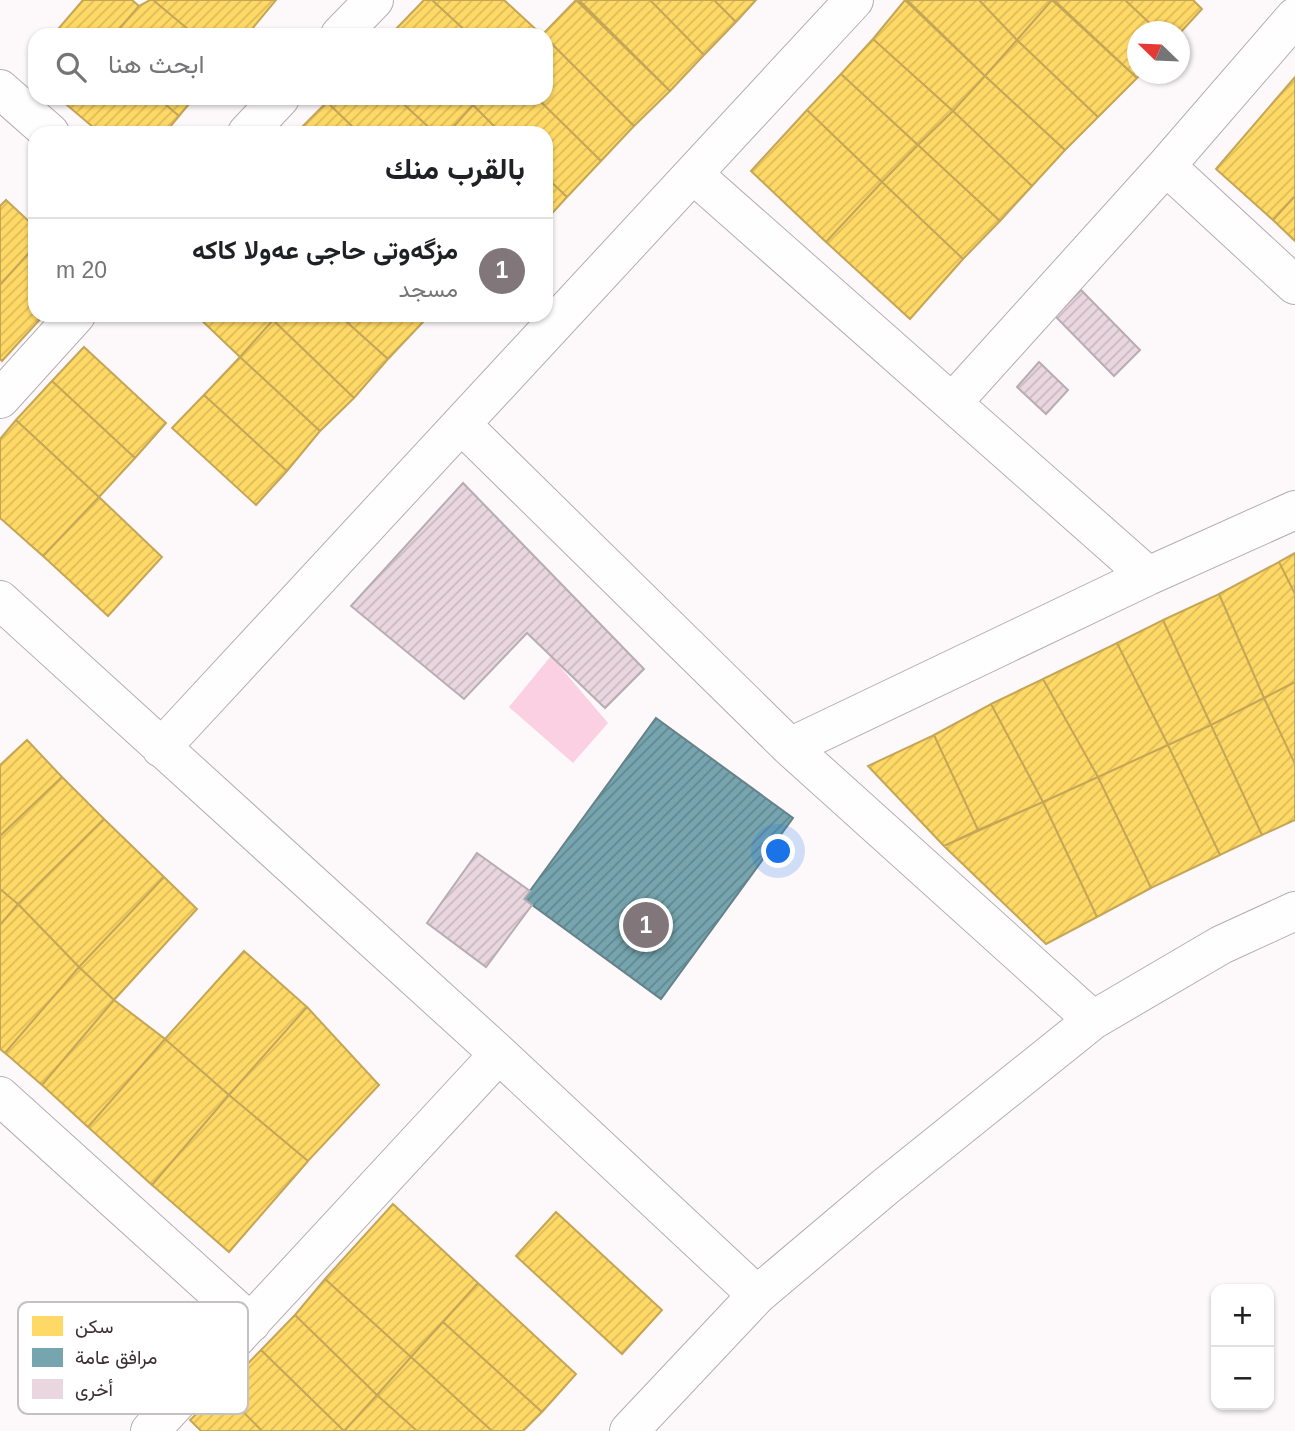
<!DOCTYPE html>
<html lang="ar">
<head>
<meta charset="utf-8">
<style>
	body { margin:0; font-family:Helvetica,Vazirmatn,sans-serif; background:#f2f2f2; color:#202124; direction:rtl }
	.controls { position:absolute; right:21px; bottom:21px; display:grid; overflow:hidden; border-radius:14px; box-shadow:0 2px 5px #0004 }
	.controls button { width:63px; height:63px; display:grid; place-items:center; padding:0; border:0; border-bottom:2px solid #e0e0e0; background:#fff; color:#202124; font:35px sans-serif }
	.compass { position:absolute; left:1127px; top:21px; width:63px; height:63px; border-radius:50%; background:#fff; box-shadow:0 2px 5px #0004; rotate:293deg }
	.you { position:absolute; left:779px; top:852px; width:24px; height:24px; margin:-18px; border:5px solid #fff; border-radius:50%; background:#1a73e8; box-shadow:0 0 0 10px #1a73e833 }
	.badge { display:grid; place-items:center; width:46px; height:46px; border-radius:50%; background:#81767a; color:#fff; font-size:23px; font-weight:700 }
	.pin { position:absolute; translate:-50% -50%; border:4px solid #fff; box-shadow:0 2px 7px #0006 }
	.list { margin:0; padding:0; list-style:none }
	h2 { display:flex; justify-content:space-between; align-items:center; height:91px; margin:0; padding:0 28px; font-size:30px }
	h2 small { font-size:23px; font-weight:400; color:#757577 }
	.list li { display:grid; grid-template-columns:46px 1fr auto; gap:21px; align-items:center; box-sizing:border-box; height:105px; padding:0 28px; border-top:2px solid #e0e0e0 }
	.list b { display:block; font-size:26px; white-space:nowrap }
	.list p { margin:0; font-size:23px; white-space:nowrap; color:#757577 }
	.list em { font-size:23px; font-style:normal; color:#757577 }
	.icon { flex:none; width:38px; height:38px; fill:none; stroke:currentColor; stroke-width:2; stroke-linecap:round; stroke-linejoin:round }
	.map { position:relative; flex:none; width:1295px; height:1431px; overflow:hidden; direction:ltr }
	.search { position:absolute; background:#fff; box-shadow:0 2px 5px #0004; left:28px; top:28px; width:525px; height:77px; display:flex; align-items:center; gap:18px; box-sizing:border-box; padding:0 24px; border-radius:21px; color:#757577; font-size:26px }
	.panel { position:absolute; background:#fff; box-shadow:0 2px 5px #0004; left:28px; top:126px; width:525px; height:196px; border-radius:21px; direction:rtl }
	.map>svg:first-child { display:block }
	.grass { fill:#fbd0e2 }
	.homes { fill:url(#homes-hatch); stroke:#c5a657; stroke-width:2 }
	.public { fill:url(#public-hatch); stroke:#65828a; stroke-width:2 }
	.building { fill:url(#building-hatch); stroke:#b7aeb2; stroke-width:2 }
	.lines { fill:none; stroke-linecap:round; stroke-linejoin:round }
	.minor-casing { stroke:#b6adb1; stroke-width:40 }
	.minor { stroke:#fffefe; stroke-width:38 }
	.key { fill:#fff; stroke:#c5c1c2; stroke-width:2 }
	.key-label { font-size:19px; fill:#3e2f35 }
</style>
</head>
<body>
<div class="map">
<svg width="1295" height="1431" viewBox="0 0 1295 1431">
	<defs>
		<pattern id="homes-hatch" width="6" height="6" patternUnits="userSpaceOnUse" patternTransform="scale(1.75)"><rect width="6" height="6" fill="#ffd966"/><path d="M-1 1l2-2M0 6l6-6M5 7l2-2" fill="none" stroke="#dcbb59"/></pattern>
		<pattern id="public-hatch" width="6" height="6" patternUnits="userSpaceOnUse" patternTransform="scale(1.75)"><rect width="6" height="6" fill="#76a5af"/><path d="M-1 1l2-2M0 6l6-6M5 7l2-2" fill="none" stroke="#62878f"/></pattern>
		<pattern id="building-hatch" width="6" height="6" patternUnits="userSpaceOnUse" patternTransform="scale(1.75)"><rect width="6" height="6" fill="#e9d6de"/><path d="M-1 1l2-2M0 6l6-6M5 7l2-2" fill="none" stroke="#c9b8bf"/></pattern>
	</defs>
	<rect width="100%" height="100%" fill="#fdf9fb"/>
	<path class="grass" d="M551 656 608 723 573 763 509 707Z"/>
	<path class="homes" d="M83 0H132L139 6 114 35H53Z
		M150 0H153L195 35H114L139 6Z
		M153 0H276L247 35H195Z
		M424 0H432L470 35H396L393 32Z
		M432 0H504L542 35H470Z
		M576 0 670 91 634 126 546 38V35H542Z
		M579 0H650L704 55 670 91Z
		M650 0H714L736 22 704 55Z
		M714 0H756L736 22Z
		M905 0 985 76 953 111 873 39Z
		M907 0H979L1017 40 985 76Z
		M979 0H1052L1017 40Z
		M1052 0 1137 78 1098 117 1017 40Z
		M1054 0H1125L1159 32H1138V74H1142L1137 78Z
		M1125 0H1193L1202 9 1180 33 1159 32Z
		M546 38 634 126 601 161 537 98H546Z
		M873 39 953 111 918 145 841 74Z
		M1017 40 1098 117 1065 150 985 76Z
		M841 74 918 145 882 182 807 110Z
		M985 76 1065 150 1032 186 953 111Z
		M1295 77V196L1273 220 1216 169Z
		M63 98H158L179 116 165 133H100L61 100Z
		M158 98H194L179 116Z
		M331 98H397L435 133H359L327 102Z
		M397 98H465L473 105 448 133H435Z
		M480 98H537L601 161 567 197 546 177V133H501L473 105Z
		M327 102 359 133H296Z
		M473 105 501 133H448Z
		M807 110 882 182 826 242 751 171Z
		M953 111 1032 186 1000 221 918 145Z
		M918 145 1000 221 963 259 882 182Z
		M546 177 567 197 546 220Z
		M882 182 963 259 910 319 826 242Z
		M1295 196V241L1273 220Z
		M6 200 35 227V246L0 285V206Z
		M35 246V315H44L2 361 0 359V285Z
		M196 315H267L273 320 240 357Z
		M278 315H339L388 359 354 398 273 320Z
		M339 315H415L423 322 388 359Z
		M273 320 354 398 320 431 240 357Z
		M84 347 166 423 135 458 52 381Z
		M240 357 320 431 287 471 204 395Z
		M52 381 135 458 99 497 16 420Z
		M204 395 287 471 256 505 172 428Z
		M16 420 99 497 43 556 0 518V439Z
		M99 497 162 557 108 616 43 556Z
		M1295 553V594L1279 562Z
		M1279 562 1295 594V682L1264 698 1219 594Z
		M1219 594 1264 698 1211 725 1163 620Z
		M1163 620 1211 725 1168 745 1117 643Z
		M1117 643 1168 745 1098 777 1043 679Z
		M1043 679 1098 777 1043 802 991 704Z
		M1295 682V764L1264 698Z
		M1264 698 1295 764V820L1262 835 1211 725Z
		M991 704 1043 802 978 830 934 735Z
		M1211 725 1262 835 1220 855 1168 745Z
		M934 735 978 830 944 846 868 766Z
		M27 740 62 777 0 836V765Z
		M1168 745 1220 855 1151 888 1098 777Z
		M62 777 104 819 18 904 0 889V836Z
		M1098 777 1151 888 1097 917 1043 802Z
		M1043 802 1097 917 1046 944 944 846Z
		M104 819 164 877 79 967 18 904Z
		M164 877 197 909 114 1000 79 967Z
		M0 889 18 904 0 925Z
		M18 904 79 967 5 1053 0 1049V925Z
		M244 951 307 1007 229 1095 165 1039Z
		M79 967 114 1000 42 1085 5 1053Z
		M114 1000 165 1039 88 1127 42 1085Z
		M307 1007 379 1085 308 1161 229 1095Z
		M165 1039 229 1095 152 1185 88 1127Z
		M229 1095 308 1161 229 1252 152 1185Z
		M393 1204 478 1283 411 1357 325 1279Z
		M556 1212 662 1310 622 1354 516 1256Z
		M325 1279 411 1357 377 1395 295 1315Z
		M478 1283 576 1374 542 1412 443 1322Z
		M295 1315 377 1395 344 1431 261 1350Z
		M443 1322 542 1412 523 1431H492L411 1357Z
		M261 1350 344 1431H262L222 1390Z
		M411 1357 492 1431H417L377 1395Z
		M222 1390 262 1431H201L190 1420Z
		M377 1395 417 1431H344Z"/>
	<path class="public" d="M656 718 793 818 661 999 524 899Z"/>
	<path class="building" d="M1081 290 1140 350 1114 376 1055 316Z
		M1039 362 1068 390 1046 414 1017 387Z
		M463 483 644 669 605 708 527 633 464 699 351 606Z
		M477 853 530 891 524 899 532 905 486 967 427 923Z"/>
	<g class="lines">
		<defs>
			<path id="minor" d="M340 35 374 0
				M0 89 50 133
				M247 133 280 98
				M1166 166 1295 285
				M693 174 1148 576
				M0 399 76 315
				M952 403 1166 166 1295 17
				M461 424 790 747 1093 1020
				M0 600 499 1054 757 1295
				M790 747 1148 576 1295 510
				M161 748 854 0
				M0 1096 251 1323
				M150 1431 499 1054
				M629 1431 757 1295 885 1187 1093 1020 1221 945 1295 911"/>
		</defs>
		<use href="#minor" class="minor-casing"/>
		<use href="#minor" class="minor"/>
	</g>
	<rect x="18" y="1302" width="230" height="112" rx="10" class="key"/>
	<rect x="32" y="1316" width="31" height="20" fill="#ffd966"/>
	<rect x="32" y="1348" width="31" height="19" fill="#76a5af"/>
	<rect x="32" y="1379" width="31" height="20" fill="#e9d6de"/>
	<g class="key-label">
		<text x="75" y="1333">سكن</text>
		<text x="75" y="1364">مرافق عامة</text>
		<text x="75" y="1396">أخرى</text>
	</g>
</svg>
<div class="controls">
<button>+</button>
<button>−</button>
</div>
<svg class="compass" viewBox="-18 -18 36 36"><path d="M0-13l5 13h-10z" fill="#e53935"/><path d="M0 13l5-13h-10z" fill="#757577"/></svg>
<div class="you"></div>
<div class="pin badge" style="left:646px;top:925px">1</div>
<div class="search"><svg class="icon" aria-label="search" viewBox="0 0 24 24"><circle cx="10" cy="10" r="6"/><path d="M15 15l6 6"/></svg>ابحث هنا</div>
<section class="panel">
<h2>بالقرب منك<small></small></h2>
<ul class="list">
<li><span class="badge">1</span><div><b>مزگەوتی حاجی عەولا کاکە</b><p>مسجد</p></div><em>20 m</em></li>
</ul>
</section>
</div>
</body>
</html>
